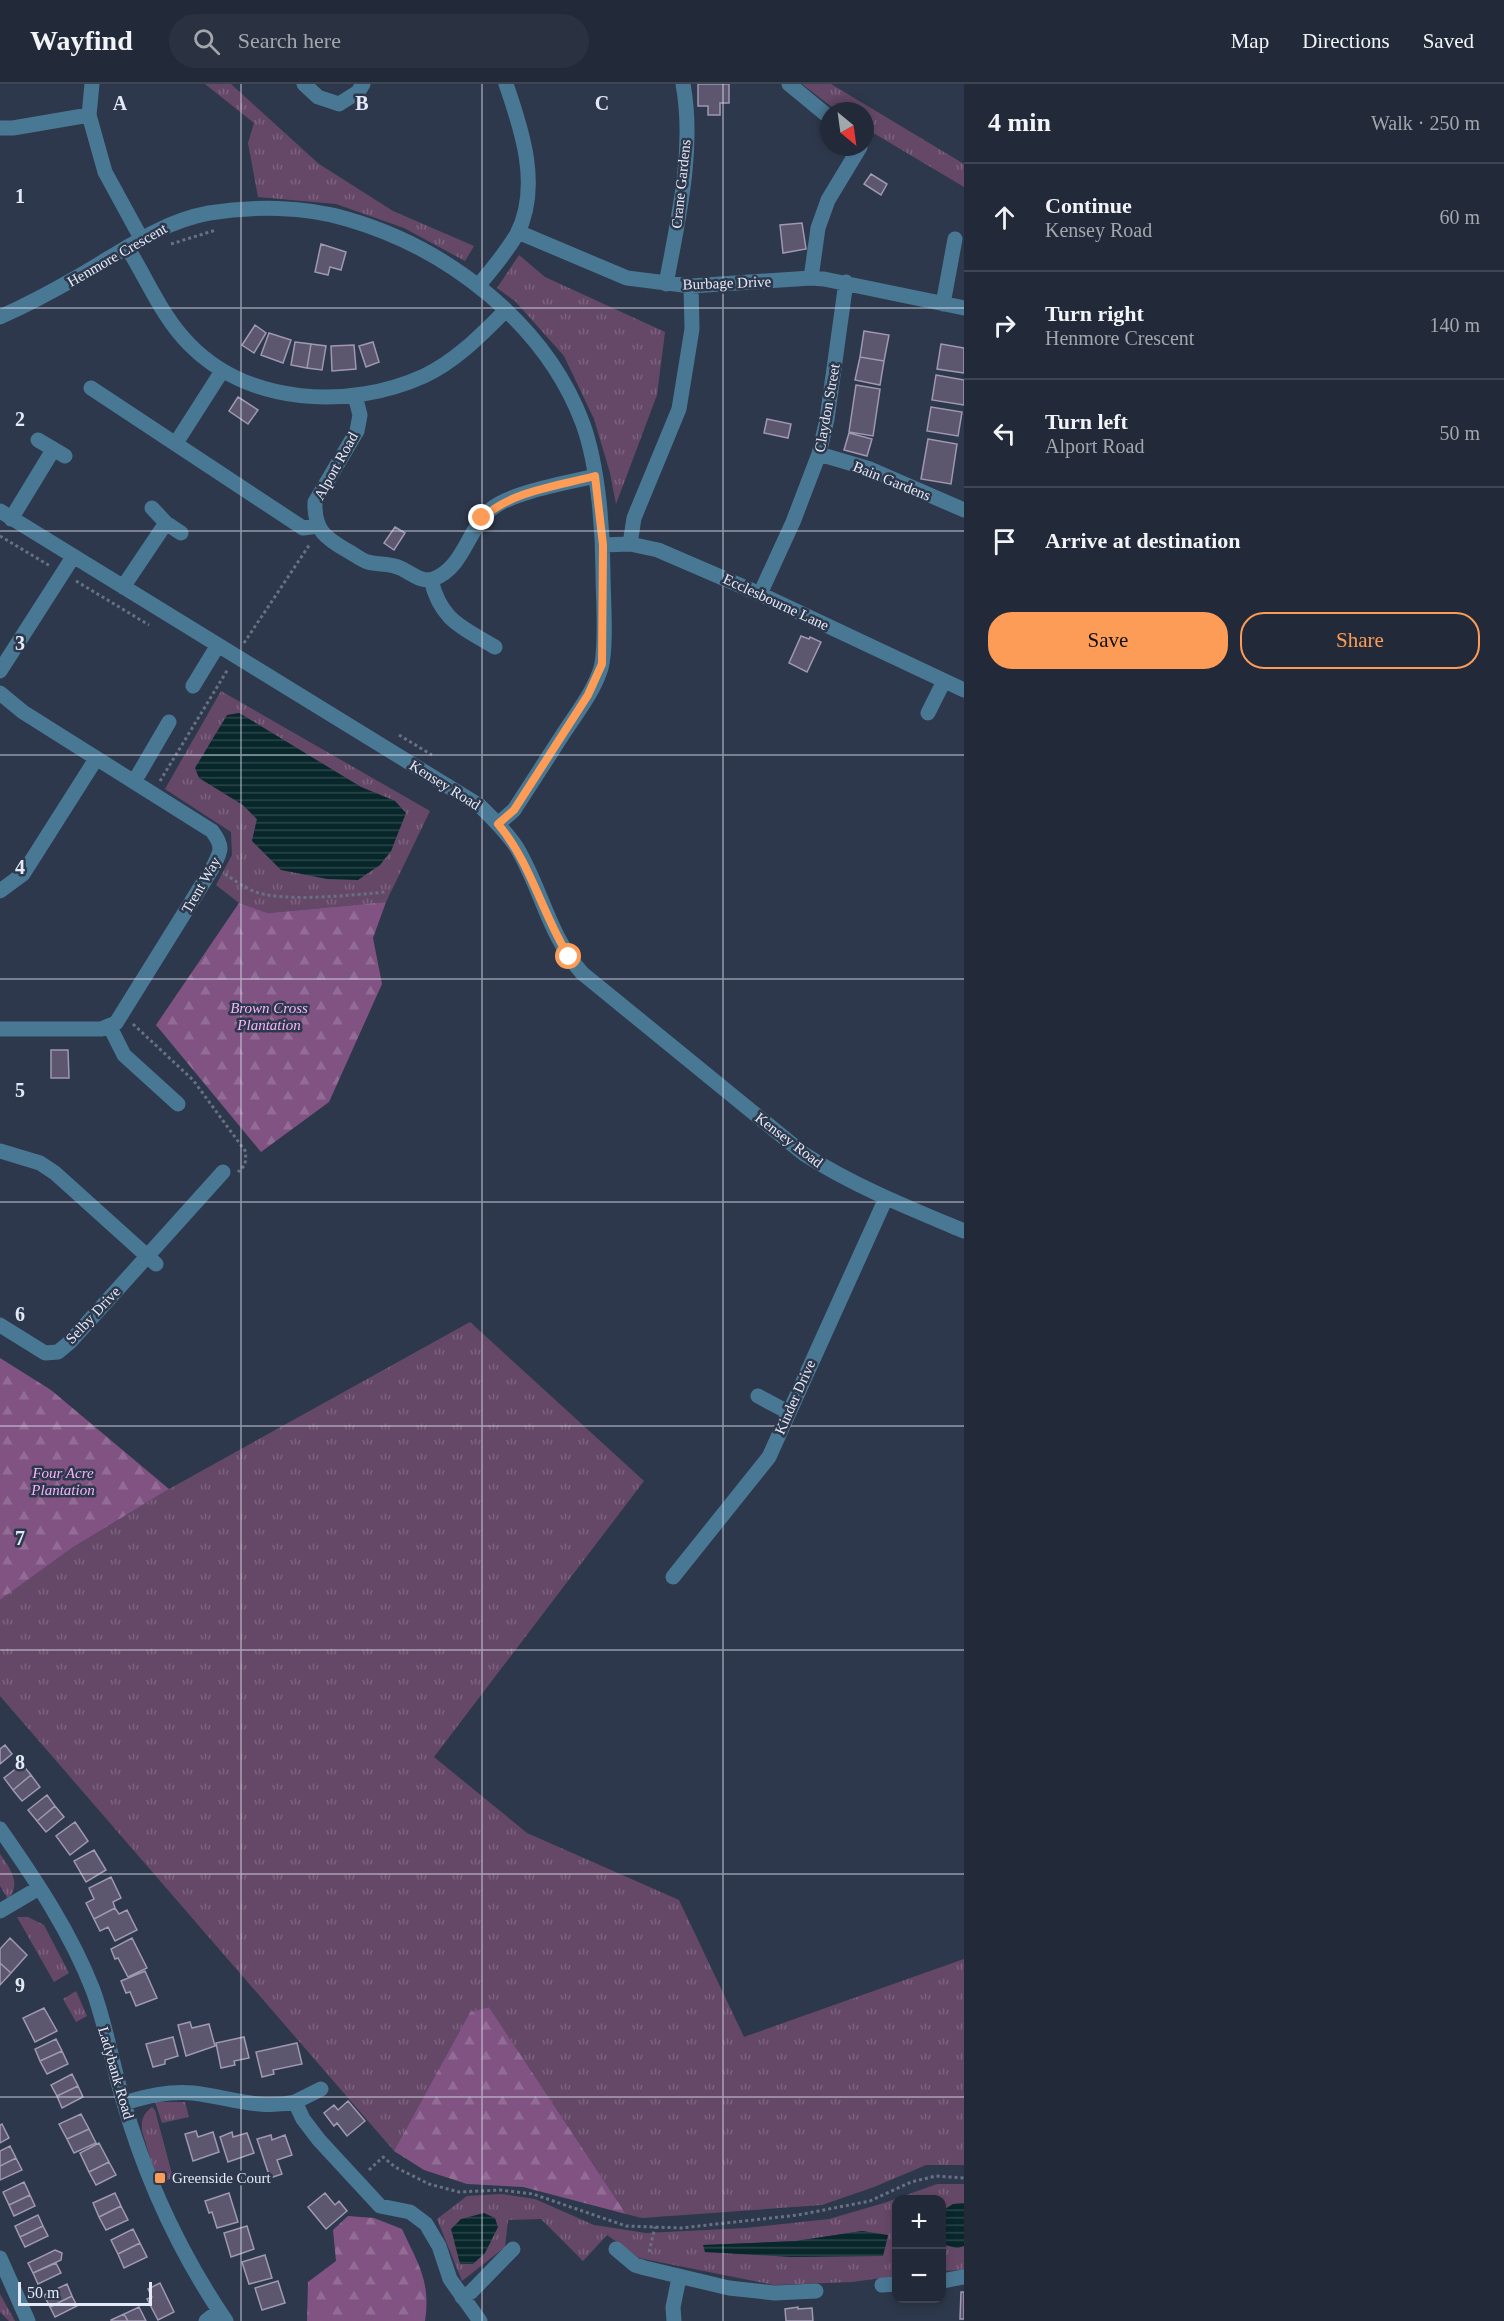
<!DOCTYPE html>
<html lang="en">
<head>
<meta charset="utf-8">
<style>
	body { margin:0; font-family:Georgia,serif; background:#2a3241; color:#f1f3f6 }
	.controls { position:absolute; right:18px; bottom:18px; display:grid; overflow:hidden; border-radius:12px; box-shadow:0 3px 9px #0003 }
	.controls button { width:54px; height:54px; display:grid; place-items:center; padding:0; border:0; border-bottom:2px solid #3f4653; background:#222a39; color:#f1f3f6; font:30px sans-serif }
	.compass { position:absolute; left:820px; top:18px; width:54px; height:54px; border-radius:50%; background:#222a39; box-shadow:0 3px 9px #0003; rotate:151deg }
	.scale { position:absolute; left:18px; bottom:15px; width:134px; box-sizing:border-box; padding-left:6px; border:3px solid #e3e9f7; border-top:0; font-size:16px; line-height:21px; white-space:nowrap; color:#e3e9f7; -webkit-text-stroke:4px #2e384c; paint-order:stroke }
	.stop { position:absolute; width:18px; height:18px; margin:-14px; border:4px solid #fd9c56; border-radius:50%; background:#fff }
	.stop.end { background:#fd9c56; border-color:#fff; box-shadow:0 2px 6px #0008 }
	.list { margin:0; padding:0; list-style:none }
	h2 { display:flex; justify-content:space-between; align-items:center; height:78px; margin:0; padding:0 24px; font-size:26px }
	h2 small { font-size:20px; font-weight:400; color:#a2a7ae }
	.list li { display:grid; grid-template-columns:39px 1fr auto; gap:18px; align-items:center; box-sizing:border-box; height:108px; padding:0 24px; border-top:2px solid #3f4653 }
	.list b { display:block; font-size:22px; white-space:nowrap }
	.list p { margin:0; font-size:20px; white-space:nowrap; color:#a2a7ae }
	.list em { font-size:20px; font-style:normal; color:#a2a7ae }
	.actions { display:flex; gap:12px; padding:18px 24px }
	.actions a { flex:1; padding:14px 0; border:2px solid #fd9c56; border-radius:24px; text-align:center; font-size:21px; color:#fd9c56 }
	.actions .main { background:#fd9c56; color:#111 }
	.icon { flex:none; width:33px; height:33px; fill:none; stroke:currentColor; stroke-width:2; stroke-linecap:round; stroke-linejoin:round }
	.map { position:relative; flex:none; width:964px; height:2237px; overflow:hidden }
	header { display:flex; align-items:center; gap:36px; box-sizing:border-box; height:84px; padding:0 30px; background:#222a39; border-bottom:2px solid #3f4653 }
	header strong { font-size:28px }
	nav { display:flex; gap:33px; margin-inline-start:auto; font-size:21px }
	.search { width:420px; height:54px; background:#2a3241; display:flex; align-items:center; gap:15px; box-sizing:border-box; padding:0 21px; border-radius:33px; color:#a2a7ae; font-size:22px }
	main { display:flex }
	aside { flex:1; background:#222a39 }
	.map>svg:first-child { display:block }
	.grass { fill:url(#grass-tufts); fill-rule:evenodd }
	.forest { fill:url(#forest-firs) }
	.water { fill:url(#water-rules) }
	.building { fill:#5c566e; stroke:#9e98b3; stroke-width:1.5 }
	.lines { fill:none; stroke-linecap:round; stroke-linejoin:round }
	.path { stroke:#687183; stroke-width:3; stroke-dasharray:3 3; stroke-linecap:butt }
	.minor { stroke:#497894; stroke-width:15 }
	.route { stroke:#fd9c56; stroke-width:8 }
	.grid { fill:none; stroke:#e3e9f7; stroke-width:1.5; stroke-opacity:0.55 }
	.poi-dot { fill:#fd9c56; stroke:#2e384c; stroke-width:2 }
	.labels { text-anchor:middle; dominant-baseline:central; stroke-width:5; stroke-linejoin:round; paint-order:stroke }
	.street-label { font-size:15px; fill:#e3e9f7; stroke:#2e384c }
	.park-label { font-size:15px; font-style:italic; fill:#f8b4fc; stroke:#2e384c }
	.poi-label { font-size:15px; fill:#e3e9f7; stroke:#2e384c; text-anchor:start }
	.grid-label { font-size:20px; text-anchor:middle; font-weight:bold; fill:#e3e9f7; stroke:#2e384c; stroke-width:5; stroke-linejoin:round; paint-order:stroke }
</style>
</head>
<body>
<header>
<strong>Wayfind</strong>
<div class="search"><svg class="icon" aria-label="search" viewBox="0 0 24 24"><circle cx="10" cy="10" r="6"/><path d="M15 15l6 6"/></svg>Search here</div>
<nav><a>Map</a><a>Directions</a><a>Saved</a></nav>
</header>
<main>
<div class="map">
<svg width="964" height="2237" viewBox="0 0 964 2237">
	<defs>
		<pattern id="grass-tufts" width="24" height="20" patternUnits="userSpaceOnUse" patternTransform="scale(1.5)"><rect width="24" height="20" fill="#654867"/><path d="M3 7l-1-3M5 7V3M7 7l1-3M15 17l-1-3M17 17v-4M19 17l1-3" fill="none" stroke="#7b627e"/></pattern>
		<pattern id="forest-firs" width="22" height="20" patternUnits="userSpaceOnUse" patternTransform="scale(1.5)"><rect width="22" height="20" fill="#805382"/><path d="M5 1l3.5 6h-7zM16 11l3.5 6h-7z" fill="#926c94"/></pattern>
		<pattern id="water-rules" width="6" height="5" patternUnits="userSpaceOnUse" patternTransform="scale(1.5)"><rect width="6" height="5" fill="#08272b"/><path d="M0 2.5h6" fill="none" stroke="#2c464a"/></pattern>
	</defs>
	<rect width="100%" height="100%" fill="#2e384c"/>
	<path class="grass" d="M205 0H231L319 80 393 127 474 162 465 177 404 144 336 120 258 113 248 59 254 39Z
		M802 0H831L964 80V103L865 44V27H837Z
		M519 171 545 193 665 248 657 311 616 420 610 389 594 335 564 272 515 217 497 204Z
		M221 607 430 727 386 818 268 829 239 819 216 801 232 771 231 748 165 705ZM239 629 361 703 395 717 397 750 391 767 252 757 257 735 243 721 200 694Z
		M470 1238 644 1397 434 1673 527 1749 679 1816 744 1953 964 1875V2081H926L874 2103 822 2121 642 2134 626 2130 489 1923 470 1928 394 2067 0 1612V1516L72 1464 169 1405Z
		M0 1770C10 1784 22 1800 8 1815L0 1802Z
		M17 1833H28L44 1841 69 1889 54 1898Z
		M76 1907 87 1932 76 1938 63 1915Z
		M155 2018H185L189 2033 162 2039Z
		M152 2023 155 2026 173 2094 158 2099 142 2047C141 2036 143 2030 152 2023Z
		M937 2100H964V2119L953 2120 942 2127V2116H896V2192L852 2198 774 2201 639 2174 607 2151 583 2177 541 2135 508 2136 505 2163 462 2197 437 2135 467 2112 502 2110 535 2115 594 2141 646 2149 746 2144 829 2135 884 2119ZM862 2147 888 2152 883 2171 791 2173 704 2161 796 2157Z
		M942 2160 957 2164 964 2162V2186L942 2187Z
		M0 2210 15 2237H9L0 2228Z"/>
	<path class="forest" d="M386 818 373 854 382 900 329 1018 261 1068 156 941 239 819 268 829Z
		M0 1274 51 1306 169 1405 72 1464 0 1516Z
		M489 1923 626 2130 523 2103 467 2100 424 2086 394 2067 470 1928Z
		M348 2132 374 2134 402 2145C418 2180 431 2197 425 2237H307L308 2198 336 2177 333 2146Z"/>
	<path class="water" d="M239 629 361 703 395 717 406 729 391 767 380 781 358 796 327 795 281 786 252 757 257 735 243 721 199 694 195 684 227 631Z
		M964 2119V2162L957 2164 942 2160V2127L953 2120Z
		M484 2129 495 2134 498 2143 485 2169 473 2180H460L451 2145 461 2135Z
		M862 2147 888 2151 883 2172 791 2173 705 2168 703 2161 796 2157Z"/>
	<path class="building" d="M698 0H729V19H720V31H708V22H698Z
		M871 90 887 100 881 111 864 100Z
		M802 139 806 165 783 169 780 141Z
		M321 160 346 168 341 186 330 183 328 191 315 188Z
		M255 241 266 249 254 269 242 261Z
		M864 247 889 251 884 277 860 273Z
		M269 249 291 256 283 279 261 271Z
		M295 258 311 260 307 284 291 281Z
		M373 258 379 278 366 283 359 262Z
		M311 260 326 262 322 286 307 284Z
		M941 260 964 264V289L937 285Z
		M354 261 356 285 332 287 331 262Z
		M860 273 884 277 880 301 855 296Z
		M936 291 964 296V321L932 316Z
		M856 301 880 305 873 352 849 348Z
		M238 313 258 326 248 340 229 327Z
		M931 323 962 328 958 352 927 347Z
		M767 335 791 340 788 354 764 349Z
		M849 349 872 355 867 372 844 366Z
		M928 355 957 360 951 400 921 395Z
		M395 443 405 449 394 466 384 459Z
		M801 552 809 555 810 553 821 558 807 588 789 579Z
		M51 966H68L69 994H51Z
		M5 1661 12 1670 0 1680V1665Z
		M22 1680 31 1691 13 1706 4 1694Z
		M31 1691 40 1703 22 1717 13 1706Z
		M47 1711 55 1722 37 1737 28 1726Z
		M55 1722 64 1733 46 1748 37 1737Z
		M75 1738 88 1757 70 1771 56 1752Z
		M94 1766 106 1786 86 1798 74 1777Z
		M111 1793 121 1814 113 1818 115 1824 94 1835 86 1819 94 1815 89 1804Z
		M115 1824 119 1830 127 1826 137 1846 115 1857 108 1843 100 1847 94 1835Z
		M10 1854 27 1871 11 1889 0 1879V1865Z
		M132 1854 147 1884 128 1893 118 1874 115 1875 111 1865Z
		M0 1879 11 1889 0 1901Z
		M145 1887 157 1914 136 1922 130 1908 126 1909 121 1897Z
		M44 1924 57 1947 35 1958 23 1934Z
		M190 1938 192 1944 209 1940 215 1962 186 1972 178 1941Z
		M173 1953 178 1972 165 1976V1980L153 1983 146 1960Z
		M244 1953 249 1974 234 1977 235 1981 221 1984 216 1959Z
		M56 1955 62 1967 40 1977 35 1965Z
		M297 1959 302 1980 273 1986 274 1990 262 1993 256 1968Z
		M62 1967 68 1980 47 1990 40 1977Z
		M72 1990 78 2002 57 2012 51 2001Z
		M78 2002 83 2013 62 2024 57 2012Z
		M348 2017 365 2037 347 2052 337 2039 334 2042 324 2029 334 2021 338 2026Z
		M81 2030 89 2045 67 2055 59 2040Z
		M2 2040 9 2054 0 2059V2041Z
		M89 2045 96 2059 74 2069 67 2055Z
		M196 2047 198 2053 213 2048 219 2068 193 2077 185 2050Z
		M232 2048 233 2053 247 2049 254 2069 228 2078 220 2053Z
		M271 2051 272 2056 285 2051 292 2071 277 2076 282 2090 270 2094 257 2055Z
		M99 2059 109 2078 89 2088 80 2069Z
		M10 2062 16 2074 0 2082V2067Z
		M16 2074 22 2086 0 2096V2082Z
		M109 2078 116 2091 96 2101 89 2088Z
		M24 2098 30 2111 9 2121 3 2108Z
		M115 2109 121 2122 99 2133 93 2119Z
		M229 2109 238 2138 217 2144 212 2128 209 2129 205 2117Z
		M325 2109 335 2121 339 2117 347 2127 326 2145 308 2123Z
		M30 2111 35 2122 14 2132 9 2121Z
		M121 2122 128 2136 106 2146 99 2133Z
		M38 2131 43 2142 20 2153 15 2142Z
		M43 2142 48 2152 25 2163 20 2153Z
		M247 2142 254 2165 231 2173 224 2149Z
		M133 2145 140 2159 118 2170 111 2156Z
		M140 2159 147 2173 124 2184 118 2170Z
		M55 2166 62 2169 61 2176 33 2189 28 2179Z
		M265 2171 272 2194 249 2200 242 2178Z
		M56 2179 61 2189 38 2200 33 2189Z
		M278 2197 285 2219 262 2226 255 2204Z
		M160 2199 174 2228 158 2236 147 2215 152 2213 148 2205Z
		M67 2200 72 2212 50 2223 44 2211Z
		M961 2208H964V2235H960Z
		M72 2212 77 2222 55 2233 50 2223Z
		M139 2223 146 2237H128L124 2230Z
		M798 2223V2225L812 2224 813 2237H786L785 2225Z
		M124 2230 128 2237H111V2236Z"/>
	<g class="lines">
		<path class="path" d="M171 160 216 146
			M0 452 50 482
			M76 497 149 541
			M244 559 310 460
			M399 651 432 671
			M160 697 228 585
			M225 790C234 796 244 803 253 807 282 819 353 811 385 808
			M133 940 193 996 246 1068 245 1081 238 1088
			M369 2086 383 2073 395 2083 429 2100 459 2108 500 2106 533 2110 626 2142 681 2144 798 2131 870 2117 911 2098 936 2092 964 2094
			M649 2168 655 2143"/>
		<path class="minor" d="M92 0 89 31 105 88 141 154
			M304 0 318 13 339 20 358 8 363 0
			M789 0 829 33
			M0 44H13L89 31
			M518 148 627 194 691 202 811 194 824 195 964 224
			M127 163C147 195 162 233 189 260 248 321 349 326 424 292 456 277 481 251 506 226
			M811 194 818 144 828 116 860 63
			M666 200C678 136 695 65 683 0
			M478 202C492 185 506 169 517 150 541 103 522 46 506 0
			M943 220 955 155
			M0 233C27 221 53 207 79 192 121 168 160 138 209 129 253 122 304 122 347 135 448 164 546 240 583 340 598 382 603 445 603 489 603 514 607 561 601 584 594 607 578 627 565 647 548 673 531 700 514 726L498 740
			M91 304 303 444 318 442
			M355 312 360 331 357 347 315 418C314 446 325 454 348 467 354 470 361 476 368 478 378 481 390 479 400 484 410 488 421 499 433 495 465 484 468 441 494 423 517 407 567 399 595 392
			M38 356 65 372
			M176 359 222 287
			M819 370 870 385 964 426
			M152 424 166 439 181 449
			M0 427 480 722C493 735 507 748 517 764 542 806 548 850 582 889L804 1070C854 1102 909 1124 964 1147
			M11 435 53 366
			M630 460 634 434 679 325 692 245 691 202
			M603 461 630 460 658 466 760 510 964 606
			M431 496C441 537 462 543 495 563
			M123 503 166 439
			M760 510 793 438 819 370 827 335 846 198
			M0 587 73 473
			M193 602 218 561
			M0 609 23 628 212 747C224 763 221 767 213 783L116 939 101 945H0
			M928 629 944 597
			M134 698 169 638
			M0 807 23 790 96 675
			M110 943 124 971 178 1020
			M0 1067 40 1079 55 1089 156 1180
			M0 1241 45 1269 58 1268 70 1258 223 1088
			M758 1312 788 1328
			M673 1493 769 1373 886 1114
			M0 1745C35 1795 71 1849 93 1906 106 1941 112 1980 123 2016 146 2096 179 2168 226 2237
			M0 1827 39 1804
			M295 2018 321 2005
			M124 2019C147 2012 168 2007 193 2009 228 2013 259 2026 295 2018L303 2035 319 2056 380 2122 410 2128 426 2140 439 2162 450 2195 480 2237
			M616 2165 635 2181 645 2184 729 2204 775 2209 816 2207
			M0 2174 28 2237
			M942 2197 964 2193
			M882 2201 896 2200
			M462 2213 471 2208 513 2165
			M206 2237 219 2227
			M674 2237 673 2223 679 2194"/>
	</g>
	<g class="lines">
		<path class="route" d="M482 434C512 407 557 402 595 392L603 461 602 580 588 611 514 726 498 740C531 779 542 830 569 873"/>
	</g>
	<path class="grid" d="M241 0V2237M482 0V2237M723 0V2237M0 224H964M0 447H964M0 671H964M0 895H964M0 1118H964M0 1342H964M0 1566H964M0 1790H964M0 2013H964"/>
	<rect class="poi-dot" x="154" y="2088" width="12" height="12" rx="3"/>
	<g class="labels">
		<g class="street-label">
			<text transform="translate(681 100) rotate(-84)">Crane Gardens</text>
			<text transform="translate(117 171) rotate(-30)">Henmore Crescent</text>
			<text transform="translate(727 199) rotate(-2)">Burbage Drive</text>
			<text transform="translate(827 324) rotate(-80)">Claydon Street</text>
			<text transform="translate(336 382) rotate(-61)">Alport Road</text>
			<text transform="translate(892 397) rotate(22)">Bain Gardens</text>
			<text transform="translate(776 518) rotate(25)">Ecclesbourne Lane</text>
			<text transform="translate(445 701) rotate(32)">Kensey Road</text>
			<text transform="translate(201 801) rotate(-60)">Trent Way</text>
			<text transform="translate(789 1056) rotate(37)">Kensey Road</text>
			<text transform="translate(93 1231) rotate(-47)">Selby Drive</text>
			<text transform="translate(795 1313) rotate(-66)">Kinder Drive</text>
			<text transform="translate(116 1989) rotate(74)">Ladybank Road</text>
		</g>
		<g class="park-label">
			<text x="269" y="924">Brown Cross<tspan x="269" dy="17">Plantation</tspan></text>
			<text x="63" y="1389">Four Acre<tspan x="63" dy="17">Plantation</tspan></text>
		</g>
		<g class="poi-label">
			<text x="172" y="2094">Greenside Court</text>
		</g>
	</g>
	<g class="grid-label">
		<text x="120" y="26">A</text>
		<text x="362" y="26">B</text>
		<text x="602" y="26">C</text>
		<text x="20" y="119">1</text>
		<text x="20" y="342">2</text>
		<text x="20" y="566">3</text>
		<text x="20" y="790">4</text>
		<text x="20" y="1013">5</text>
		<text x="20" y="1237">6</text>
		<text x="20" y="1461">7</text>
		<text x="20" y="1685">8</text>
		<text x="20" y="1908">9</text>
	</g>
</svg>
<div class="controls">
<button>+</button>
<button>−</button>
</div>
<svg class="compass" viewBox="-18 -18 36 36"><path d="M0-13l5 13h-10z" fill="#e53935"/><path d="M0 13l5-13h-10z" fill="#a2a7ae"/></svg>
<div class="scale">50 m</div>
<div class="stop" style="left:569px;top:873px"></div>
<div class="stop end" style="left:482px;top:434px"></div>
</div>
<aside>
<h2>4 min<small>Walk · 250 m</small></h2>
<ul class="list">
<li><svg class="icon" aria-label="ahead" viewBox="0 0 24 24"><path d="M12 20V5M6 11l6-6 6 6"/></svg><div><b>Continue</b><p>Kensey Road</p></div><em>60 m</em></li>
<li><svg class="icon" aria-label="right" viewBox="0 0 24 24"><path d="M7 20v-9h11M14 6l5 5-5 5"/></svg><div><b>Turn right</b><p>Henmore Crescent</p></div><em>140 m</em></li>
<li><svg class="icon" aria-label="left" viewBox="0 0 24 24"><path d="M17 20v-9H6M10 6l-5 5 5 5"/></svg><div><b>Turn left</b><p>Alport Road</p></div><em>50 m</em></li>
<li><svg class="icon" aria-label="arrive" viewBox="0 0 24 24"><path d="M6 21V4h12l-3 4 3 4H6"/></svg><div><b>Arrive at destination</b></div></li>
</ul>
<div class="actions"><a class="main">Save</a><a>Share</a></div>
</aside>
</main>
</body>
</html>
